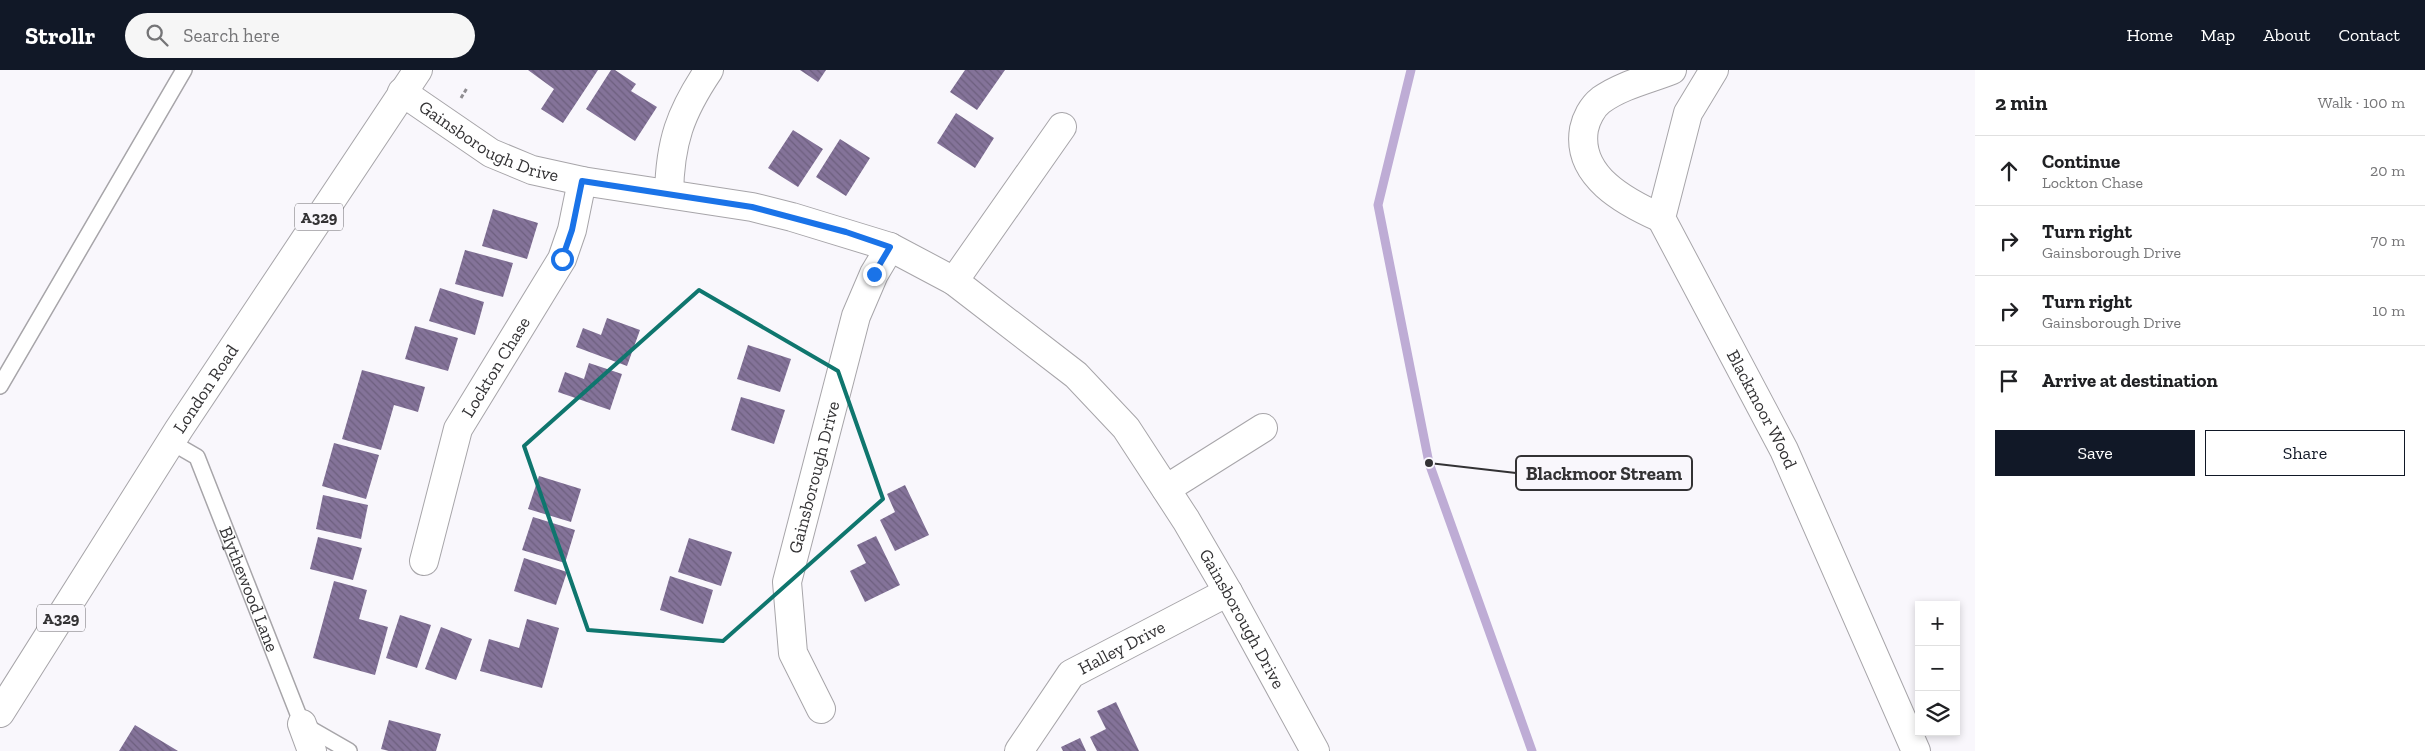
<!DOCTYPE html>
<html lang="en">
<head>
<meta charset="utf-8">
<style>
	body { margin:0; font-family:"Zilla Slab",serif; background:#f6f6f6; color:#202124 }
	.controls { position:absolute; right:15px; bottom:15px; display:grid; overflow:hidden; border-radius:0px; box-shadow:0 2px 8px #0003 }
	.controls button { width:45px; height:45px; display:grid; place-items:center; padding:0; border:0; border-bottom:1px solid #e0e0e0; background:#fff; color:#202124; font:25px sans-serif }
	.stop { position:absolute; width:15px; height:15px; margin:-11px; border:4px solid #1a73e8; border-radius:50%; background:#fff }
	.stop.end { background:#1a73e8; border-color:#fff; box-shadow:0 1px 5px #0008 }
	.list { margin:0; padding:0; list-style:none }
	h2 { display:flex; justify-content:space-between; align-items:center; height:65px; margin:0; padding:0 20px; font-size:21px }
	h2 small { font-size:16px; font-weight:400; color:#757577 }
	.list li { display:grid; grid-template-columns:32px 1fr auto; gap:15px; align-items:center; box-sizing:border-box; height:70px; padding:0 20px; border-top:1px solid #e0e0e0 }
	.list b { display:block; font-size:19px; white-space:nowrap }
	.list p { margin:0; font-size:16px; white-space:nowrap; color:#757577 }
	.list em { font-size:16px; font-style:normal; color:#757577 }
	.actions { display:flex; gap:10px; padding:15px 20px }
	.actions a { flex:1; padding:11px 0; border:1px solid #111827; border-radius:0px; text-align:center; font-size:18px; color:#111827 }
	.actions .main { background:#111827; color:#fff }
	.icon { flex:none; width:28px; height:28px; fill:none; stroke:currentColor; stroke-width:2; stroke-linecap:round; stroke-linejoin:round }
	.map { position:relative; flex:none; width:1975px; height:681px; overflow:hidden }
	header { display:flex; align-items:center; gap:30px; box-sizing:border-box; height:70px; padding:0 25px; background:#111827; color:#fff }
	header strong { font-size:24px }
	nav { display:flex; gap:28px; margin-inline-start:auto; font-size:18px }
	.search { width:350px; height:45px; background:#f6f6f6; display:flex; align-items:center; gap:12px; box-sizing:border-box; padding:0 18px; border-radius:28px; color:#757577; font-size:19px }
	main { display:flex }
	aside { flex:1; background:#fff }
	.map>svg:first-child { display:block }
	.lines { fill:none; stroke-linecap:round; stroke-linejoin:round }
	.stream { stroke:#beacd5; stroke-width:9 }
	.building { fill:url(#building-back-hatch) }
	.service-casing { stroke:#a7a5a9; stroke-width:18 }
	.minor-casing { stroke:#a7a5a9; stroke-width:30 }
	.primary-casing { stroke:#a7a5a9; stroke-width:30 }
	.path { stroke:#8f8d91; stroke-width:3; stroke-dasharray:4 2.5; stroke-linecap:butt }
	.service { stroke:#fff; stroke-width:15 }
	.minor { stroke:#fff; stroke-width:28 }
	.primary { stroke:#fff; stroke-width:28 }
	.route { stroke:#1a73e8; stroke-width:6 }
	.marked { fill:none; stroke:#0f766e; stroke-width:4; stroke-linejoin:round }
	.labels { text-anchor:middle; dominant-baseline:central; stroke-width:5; stroke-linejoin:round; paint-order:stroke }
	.shield { fill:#f9f7fc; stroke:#6e6d70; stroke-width:1 }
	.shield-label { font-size:16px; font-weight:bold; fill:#333234 }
	.street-label { font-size:18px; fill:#333234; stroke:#f9f7fc }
	.leader { fill:none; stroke:#333234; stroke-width:2 }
	.callout-dot { fill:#333234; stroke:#f9f7fc; stroke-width:2 }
	.callout { fill:#f9f7fc; stroke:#333234; stroke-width:2 }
	.callout-label { font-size:19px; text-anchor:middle; font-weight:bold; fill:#333234 }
</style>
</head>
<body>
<header>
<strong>Strollr</strong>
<div class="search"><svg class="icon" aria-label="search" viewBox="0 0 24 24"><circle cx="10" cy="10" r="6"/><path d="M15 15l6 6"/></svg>Search here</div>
<nav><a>Home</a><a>Map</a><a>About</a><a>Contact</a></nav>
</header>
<main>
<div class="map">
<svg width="1975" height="681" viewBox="0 0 1975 681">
	<defs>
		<pattern id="building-back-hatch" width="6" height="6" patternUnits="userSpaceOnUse" patternTransform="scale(1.25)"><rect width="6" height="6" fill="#847399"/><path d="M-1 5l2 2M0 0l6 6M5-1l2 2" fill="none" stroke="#6d5f7e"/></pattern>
	</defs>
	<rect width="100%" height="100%" fill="#f9f7fc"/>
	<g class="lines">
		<path class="stream" d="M1411 0 1378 135 1429 393 1532 681"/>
	</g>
	<path class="building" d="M528 0H598L563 53 541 39 554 19Z
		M611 0H615L636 14 631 21 657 37 635 71 586 39Z
		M800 0H826L818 12Z
		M965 0H1005L977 40 950 22Z
		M956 43 994 68 975 98 937 73Z
		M793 60 823 79 798 117 768 98Z
		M840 69 870 88 846 126 816 107Z
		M493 139 538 153 527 189 482 176Z
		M465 180 513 193 503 227 455 214Z
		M440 218 484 232 475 265 429 251Z
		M607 248 640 260 627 296 576 277 583 258 601 265Z
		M415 256 458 268 448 301 405 289Z
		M748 275 791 289 780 322 737 309Z
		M589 293 622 304 610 340 558 322 565 302 584 309Z
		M362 300 425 317 418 342 394 335 381 380 342 369Z
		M741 327 785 340 774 374 731 360Z
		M334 373 379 385 366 429 322 416Z
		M539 406 581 419 571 452 528 439Z
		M905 415 929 465 895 481 880 450 895 442 887 424Z
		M323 425 368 435 361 469 316 459Z
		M533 447 575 460 565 493 522 480Z
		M876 466 900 515 865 532 850 501 866 493 857 475Z
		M318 467 362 478 353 510 310 499Z
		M689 468 732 482 721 516 678 502Z
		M524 488 567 502 556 535 514 521Z
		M670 506 713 520 703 554 660 540Z
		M334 511 367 520 359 549 388 557 375 605 313 588Z
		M400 545 431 555 417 598 386 588Z
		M527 549 559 558 542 618 480 601 489 569 519 578Z
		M441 557 472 569 456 610 425 599Z
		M1116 632 1139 681H1097L1090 667 1106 659 1097 641Z
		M389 650 441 664 436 681H389L381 679Z
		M135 655 178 681H119Z
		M1080 668 1086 681H1063L1061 677Z"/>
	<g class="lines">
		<defs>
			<g id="service">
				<path d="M0 316 184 0"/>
				<path id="s1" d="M171 372 197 387 302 654 349 681"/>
			</g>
			<g id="minor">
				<path id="s2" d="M1714 0 1688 43 1661 148 1784 380 1916 681"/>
				<path id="s3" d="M402 22 491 83 532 100 582 111 752 137 792 147 890 177 954 211 1076 305 1126 358 1186 450 1228 522 1315 681"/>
				<path d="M669 124C670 72 680 43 709 0"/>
				<path d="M1661 148C1625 132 1576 106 1584 59 1586 49 1592 37 1601 30 1622 15 1649 9 1672 0"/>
				<path d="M954 211 1062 57"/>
				<path d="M1166 419 1263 358"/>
				<path id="s4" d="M424 491 458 359 562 189 572 160 582 111"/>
				<path id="s5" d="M821 639 793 583 787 512 856 246 874 204 890 177"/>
				<path d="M302 654 312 681"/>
				<path id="s6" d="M1019 681 1071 604 1228 522"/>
			</g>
			<g id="primary">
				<path id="s7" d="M0 643 179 359 418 0"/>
			</g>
		</defs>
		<use href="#service" class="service-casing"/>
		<use href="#minor" class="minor-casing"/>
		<use href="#primary" class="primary-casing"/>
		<path class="path" d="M461 28 467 18"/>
		<use href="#service" class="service"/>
		<use href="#minor" class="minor"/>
		<use href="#primary" class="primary"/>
	</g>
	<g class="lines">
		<path class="route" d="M562 189 572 160 582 111 752 137 846 162 890 177 874 204"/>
	</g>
	<path class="marked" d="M699 220 838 301 883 429 723 571 588 560 524 376Z"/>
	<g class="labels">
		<g class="shield">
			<rect x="295" y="133.5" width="48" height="27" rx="4"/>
			<rect x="37" y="534.5" width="48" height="27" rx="4"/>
		</g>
		<g class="shield-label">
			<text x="319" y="147">A329</text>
			<text x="61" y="548">A329</text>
		</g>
		<g class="street-label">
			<text stroke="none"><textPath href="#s3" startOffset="101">Gainsborough Drive</textPath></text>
			<text stroke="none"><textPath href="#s4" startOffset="209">Lockton Chase</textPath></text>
			<text stroke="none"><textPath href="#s7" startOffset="384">London Road</textPath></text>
			<text stroke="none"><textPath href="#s2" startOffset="375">Blackmoor Wood</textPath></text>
			<text stroke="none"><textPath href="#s5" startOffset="242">Gainsborough Drive</textPath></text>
			<text stroke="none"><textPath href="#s1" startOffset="172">Blythewood Lane</textPath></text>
			<text stroke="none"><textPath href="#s3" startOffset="1042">Gainsborough Drive</textPath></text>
			<text stroke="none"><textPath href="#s6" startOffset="150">Halley Drive</textPath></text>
		</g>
	</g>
	<path class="leader" d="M1429 393L1516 403"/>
	<circle class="callout-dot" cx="1429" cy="393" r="5"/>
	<rect class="callout" x="1516" y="386" width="176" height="34" rx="5"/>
	<g class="callout-label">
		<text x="1604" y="410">Blackmoor Stream</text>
	</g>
</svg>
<div class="controls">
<button>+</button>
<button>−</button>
<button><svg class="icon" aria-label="layers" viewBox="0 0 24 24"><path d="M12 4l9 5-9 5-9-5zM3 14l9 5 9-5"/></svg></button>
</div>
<div class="stop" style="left:562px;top:189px"></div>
<div class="stop end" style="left:874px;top:204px"></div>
</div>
<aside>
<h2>2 min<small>Walk · 100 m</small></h2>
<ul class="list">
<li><svg class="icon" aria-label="ahead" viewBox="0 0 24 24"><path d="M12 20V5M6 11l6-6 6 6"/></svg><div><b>Continue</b><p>Lockton Chase</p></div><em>20 m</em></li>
<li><svg class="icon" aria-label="right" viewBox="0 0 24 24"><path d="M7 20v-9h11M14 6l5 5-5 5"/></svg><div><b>Turn right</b><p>Gainsborough Drive</p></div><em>70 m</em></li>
<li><svg class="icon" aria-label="right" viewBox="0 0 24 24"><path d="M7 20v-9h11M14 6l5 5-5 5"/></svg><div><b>Turn right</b><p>Gainsborough Drive</p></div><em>10 m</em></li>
<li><svg class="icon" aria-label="arrive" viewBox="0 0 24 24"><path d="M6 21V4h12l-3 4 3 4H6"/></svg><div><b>Arrive at destination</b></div></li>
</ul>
<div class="actions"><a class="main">Save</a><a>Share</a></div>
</aside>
</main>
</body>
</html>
